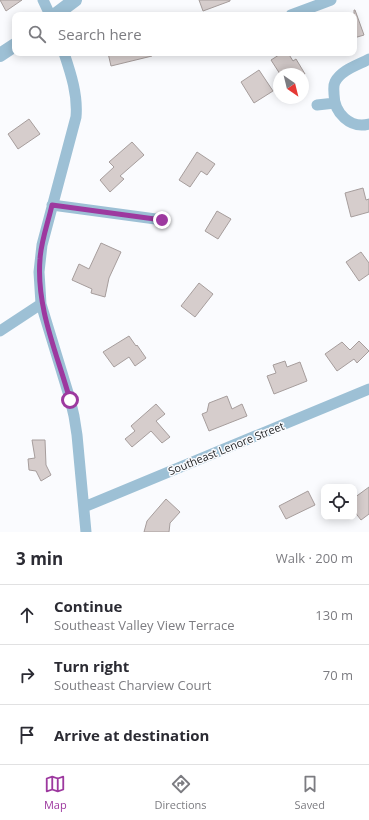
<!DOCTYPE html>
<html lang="en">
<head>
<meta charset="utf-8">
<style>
	body { margin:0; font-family:"Open Sans",sans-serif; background:#f2f2f3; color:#2b2b33 }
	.controls { position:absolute; right:12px; bottom:12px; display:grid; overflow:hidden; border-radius:8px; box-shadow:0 2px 10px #0003 }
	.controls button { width:36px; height:36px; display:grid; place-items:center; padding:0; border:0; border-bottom:1px solid #e1e1e2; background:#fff; color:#2b2b33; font:20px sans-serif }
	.compass { position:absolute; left:273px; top:68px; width:36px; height:36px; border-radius:50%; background:#fff; box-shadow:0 2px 10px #0003; rotate:145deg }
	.stop { position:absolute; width:12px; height:12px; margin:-9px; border:3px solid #9d399f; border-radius:50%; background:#fff }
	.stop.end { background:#9d399f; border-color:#fff; box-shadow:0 1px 4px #0008 }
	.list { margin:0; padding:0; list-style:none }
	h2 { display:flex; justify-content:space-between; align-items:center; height:52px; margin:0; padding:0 16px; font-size:17px }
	h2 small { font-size:13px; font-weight:400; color:#7c7c81 }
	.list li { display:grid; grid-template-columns:26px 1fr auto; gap:12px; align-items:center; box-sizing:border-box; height:60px; padding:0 16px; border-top:1px solid #e1e1e2 }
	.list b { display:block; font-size:15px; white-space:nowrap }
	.list p { margin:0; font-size:13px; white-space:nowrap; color:#7c7c81 }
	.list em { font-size:13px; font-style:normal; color:#7c7c81 }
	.icon { flex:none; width:22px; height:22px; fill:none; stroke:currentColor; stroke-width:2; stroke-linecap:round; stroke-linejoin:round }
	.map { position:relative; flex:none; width:369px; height:532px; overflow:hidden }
	.search { position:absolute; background:#fff; box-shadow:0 2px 10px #0003; left:12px; right:12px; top:12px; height:44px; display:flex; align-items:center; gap:10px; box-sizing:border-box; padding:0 14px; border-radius:8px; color:#7c7c81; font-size:15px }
	.sheet { height:232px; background:#fff }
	nav { display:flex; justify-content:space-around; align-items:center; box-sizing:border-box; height:56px; border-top:1px solid #e1e1e2; background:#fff; font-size:11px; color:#7c7c81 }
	nav a { display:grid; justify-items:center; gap:2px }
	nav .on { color:#9d399f }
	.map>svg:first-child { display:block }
	.building { fill:#d6cdcc; stroke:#a69d9c }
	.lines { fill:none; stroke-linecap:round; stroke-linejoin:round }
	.minor { stroke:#9dc0d5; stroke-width:11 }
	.tertiary { stroke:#9dc0d5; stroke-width:14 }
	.route { stroke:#9d399f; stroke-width:5 }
	.labels { text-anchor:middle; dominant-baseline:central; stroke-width:3; stroke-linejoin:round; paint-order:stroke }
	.street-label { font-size:11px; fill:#242628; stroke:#fafbfe }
</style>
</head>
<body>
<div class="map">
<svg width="369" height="532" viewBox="0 0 369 532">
	<rect width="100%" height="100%" fill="#fafbfe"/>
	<path class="building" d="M0 0H22L6 11Z
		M199 0H230V1L203 11Z
		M354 10H355L364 35 354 38Z
		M108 53H151L152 56 111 66Z
		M282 53H288L293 61 296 59 305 74H280L271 60Z
		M259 70 273 91 254 103 241 82Z
		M29 119 40 134 18 149 8 134Z
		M132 142 144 155 120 176 124 179 110 192 100 180 114 167 109 162Z
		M197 152 215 164 207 175 201 171 190 187 179 180Z
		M363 188 366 200 369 199V212L351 217 345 193Z
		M217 211 231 219 218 239 205 231Z
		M101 243 121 252 109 278 105 297 91 293 92 289 72 280 79 264 89 269Z
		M361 252 369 263V274L359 281 346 262Z
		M199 283 213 294 195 317 181 306Z
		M129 336 136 346 137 345 146 358 135 366 129 357 114 367 103 352Z
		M359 341 369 351 357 363 354 359 337 371 325 354 342 342 350 350Z
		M285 361 287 367 300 362 307 381 274 394 267 376 276 373 273 365Z
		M227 396 232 409 242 404 247 416 209 431 202 414 207 412 209 403Z
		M156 404 165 414 156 421 170 437 162 443 151 431 132 447 125 439 135 431 131 426Z
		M32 440H45L46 465 51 475 41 481 36 471 29 470 28 459 35 458Z
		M369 487V514L361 520 354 511V498Z
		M308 491 315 505 286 519 279 506Z
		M166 499 180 512 170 523 169 532H144L147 521Z"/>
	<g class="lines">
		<path class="minor" d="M43 0 50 15
			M291 15 331 0
			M64 53C71 74 78 95 76 117L42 245 39 272 41 304 70 399 74 416 77 435 86 532
			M369 59C358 65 341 70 335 82 333 86 334 90 334 94 334 113 350 129 369 124
			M317 105 335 103
			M52 205 163 220
			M0 331 41 304
			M84 507 369 389"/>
		<path class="tertiary" d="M55 15 75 0
			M0 55 15 45"/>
	</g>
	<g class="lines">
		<path class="route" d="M70 400C57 353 36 308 40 259 41 241 48 223 52 205L162 220"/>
	</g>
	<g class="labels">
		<g class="street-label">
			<text transform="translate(226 448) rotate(-22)">Southeast Lenore Street</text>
		</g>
	</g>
</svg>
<div class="controls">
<button><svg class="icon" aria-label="locate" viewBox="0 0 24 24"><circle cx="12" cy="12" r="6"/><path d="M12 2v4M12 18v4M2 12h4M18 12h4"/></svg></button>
</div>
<svg class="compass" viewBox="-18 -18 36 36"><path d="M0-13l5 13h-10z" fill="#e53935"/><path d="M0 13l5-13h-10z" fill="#7c7c81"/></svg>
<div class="stop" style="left:70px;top:400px"></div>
<div class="stop end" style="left:162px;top:220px"></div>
<div class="search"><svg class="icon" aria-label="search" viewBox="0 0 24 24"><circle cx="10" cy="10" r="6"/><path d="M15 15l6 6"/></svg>Search here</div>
</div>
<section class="sheet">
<h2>3 min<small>Walk · 200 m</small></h2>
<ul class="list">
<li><svg class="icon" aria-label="ahead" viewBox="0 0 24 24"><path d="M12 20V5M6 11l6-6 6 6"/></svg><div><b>Continue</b><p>Southeast Valley View Terrace</p></div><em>130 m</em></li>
<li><svg class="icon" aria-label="right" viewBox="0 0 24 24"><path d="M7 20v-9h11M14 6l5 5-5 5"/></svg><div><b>Turn right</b><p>Southeast Charview Court</p></div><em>70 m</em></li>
<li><svg class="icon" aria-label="arrive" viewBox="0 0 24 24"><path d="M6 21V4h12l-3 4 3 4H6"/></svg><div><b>Arrive at destination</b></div></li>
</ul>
</section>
<nav>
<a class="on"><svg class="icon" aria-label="map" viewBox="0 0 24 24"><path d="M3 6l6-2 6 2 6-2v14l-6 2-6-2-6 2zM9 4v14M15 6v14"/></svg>Map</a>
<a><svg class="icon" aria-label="directions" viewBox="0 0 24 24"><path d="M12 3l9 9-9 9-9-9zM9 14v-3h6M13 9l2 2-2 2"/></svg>Directions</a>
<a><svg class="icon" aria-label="saved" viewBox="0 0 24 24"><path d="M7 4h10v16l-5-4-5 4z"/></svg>Saved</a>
</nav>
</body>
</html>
